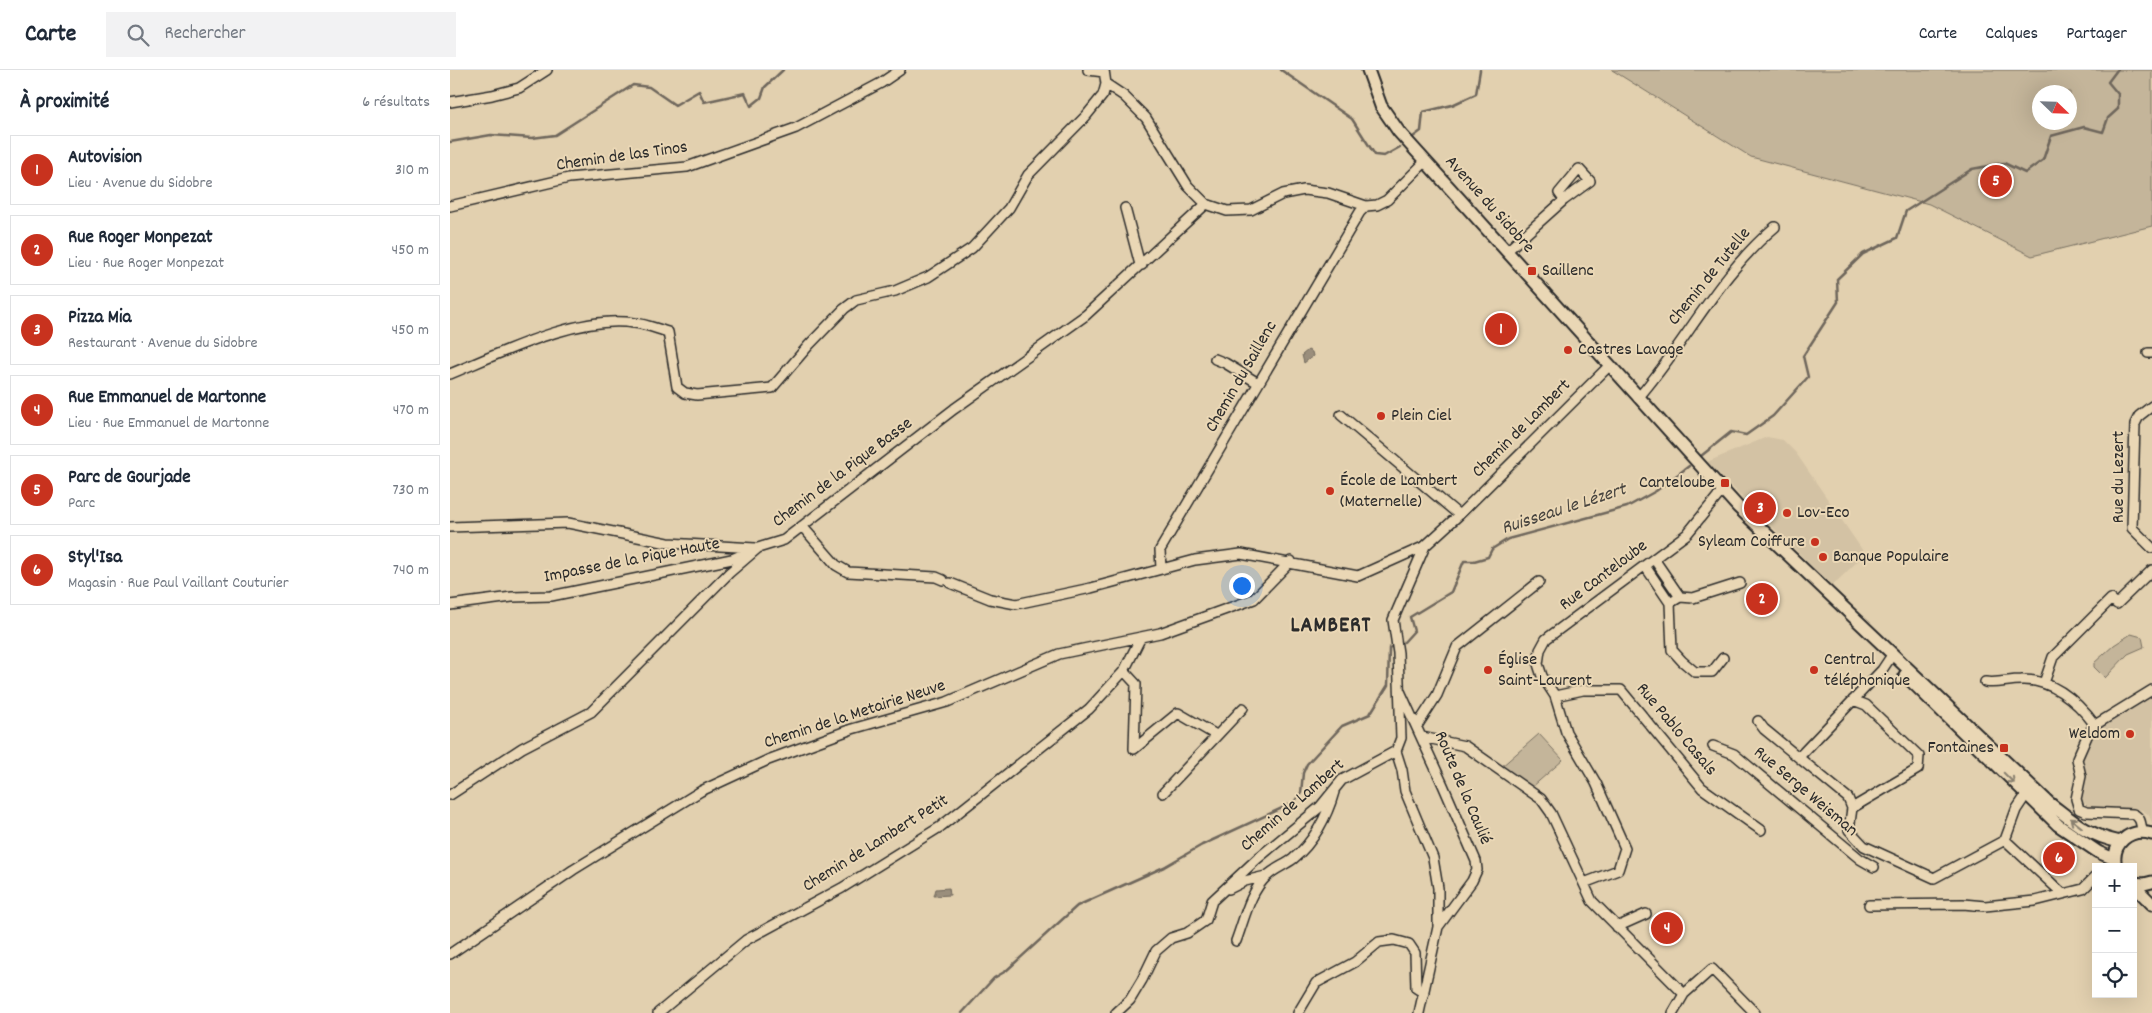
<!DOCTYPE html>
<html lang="fr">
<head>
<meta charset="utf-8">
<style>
	body { margin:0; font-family:Dekko,sans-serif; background:#f2f2f3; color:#1f2937 }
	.controls { position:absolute; right:15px; bottom:15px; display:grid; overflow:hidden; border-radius:0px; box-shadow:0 5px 20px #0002 }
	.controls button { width:45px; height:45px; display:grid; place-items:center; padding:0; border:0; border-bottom:1px solid #e0e1e3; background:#fff; color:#1f2937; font:25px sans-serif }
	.compass { position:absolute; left:1582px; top:15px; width:45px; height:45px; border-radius:50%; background:#fff; box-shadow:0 5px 20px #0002; rotate:113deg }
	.you { position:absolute; left:791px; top:515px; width:18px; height:18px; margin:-12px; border:4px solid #fff; border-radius:50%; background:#1a73e8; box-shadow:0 0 0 8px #1a73e833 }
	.badge { display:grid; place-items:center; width:32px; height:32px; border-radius:50%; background:#c8321e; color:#fff; font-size:16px; font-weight:700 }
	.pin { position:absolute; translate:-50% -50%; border:2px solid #fff; box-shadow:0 1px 5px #0006 }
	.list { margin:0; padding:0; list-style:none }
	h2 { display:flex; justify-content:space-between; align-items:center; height:65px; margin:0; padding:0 20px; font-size:21px }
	h2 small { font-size:16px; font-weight:400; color:#747a83 }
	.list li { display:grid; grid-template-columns:32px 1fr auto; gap:15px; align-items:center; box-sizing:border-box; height:70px; margin:0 10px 10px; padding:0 10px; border:1px solid #e0e1e3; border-radius:0px }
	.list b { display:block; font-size:19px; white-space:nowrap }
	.list p { margin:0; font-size:16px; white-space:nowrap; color:#747a83 }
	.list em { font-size:16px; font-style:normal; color:#747a83 }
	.icon { flex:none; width:28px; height:28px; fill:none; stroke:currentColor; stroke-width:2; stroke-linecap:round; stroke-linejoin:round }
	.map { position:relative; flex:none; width:1702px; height:943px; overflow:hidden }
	header { display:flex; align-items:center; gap:30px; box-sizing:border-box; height:70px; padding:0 25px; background:#fff; border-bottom:1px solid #e0e1e3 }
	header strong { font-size:24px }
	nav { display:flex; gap:28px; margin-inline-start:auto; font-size:18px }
	.search { width:350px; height:45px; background:#f2f2f3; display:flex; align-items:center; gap:12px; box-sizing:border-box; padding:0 18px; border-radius:0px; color:#747a83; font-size:19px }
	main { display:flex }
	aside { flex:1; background:#fff }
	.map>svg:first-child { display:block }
	.built { fill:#d3c2a4 }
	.green { fill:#c4b59a; stroke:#787062; fill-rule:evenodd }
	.water { fill:#9a8e7b; stroke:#6e665b }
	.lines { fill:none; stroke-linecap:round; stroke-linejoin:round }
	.stream { stroke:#6e665b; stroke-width:2.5 }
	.minor-casing { stroke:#2b2b2b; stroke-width:12 }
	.major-casing { stroke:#2b2b2b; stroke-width:15 }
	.minor { stroke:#ead7b5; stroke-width:9 }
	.major { stroke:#ead7b5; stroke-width:11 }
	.oneway { stroke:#8a8170 }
	.poi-dot { fill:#c8321e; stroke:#ead7b5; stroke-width:2 }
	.labels { text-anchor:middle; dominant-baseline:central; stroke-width:4; stroke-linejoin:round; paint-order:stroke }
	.street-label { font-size:18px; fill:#2b2b2b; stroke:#ead7b5 }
	.poi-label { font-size:18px; fill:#2b2b2b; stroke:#ead7b5; text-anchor:start }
	.water-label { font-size:19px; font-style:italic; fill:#47443f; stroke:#ead7b5 }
	.district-label { font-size:22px; font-weight:bold; letter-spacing:1px; fill:#2b2b2b; stroke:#ead7b5 }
</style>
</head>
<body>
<header>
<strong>Carte</strong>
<div class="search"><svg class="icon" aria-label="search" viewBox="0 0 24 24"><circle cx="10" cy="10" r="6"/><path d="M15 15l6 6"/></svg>Rechercher</div>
<nav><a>Carte</a><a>Calques</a><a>Partager</a></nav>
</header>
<main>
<aside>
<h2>À proximité<small>6 résultats</small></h2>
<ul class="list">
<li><span class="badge">1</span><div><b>Autovision</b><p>Lieu · Avenue du Sidobre</p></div><em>310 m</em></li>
<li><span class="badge">2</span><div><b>Rue Roger Monpezat</b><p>Lieu · Rue Roger Monpezat</p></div><em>450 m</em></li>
<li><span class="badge">3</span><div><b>Pizza Mia</b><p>Restaurant · Avenue du Sidobre</p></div><em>450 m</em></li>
<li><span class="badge">4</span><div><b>Rue Emmanuel de Martonne</b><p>Lieu · Rue Emmanuel de Martonne</p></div><em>470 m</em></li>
<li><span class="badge">5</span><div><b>Parc de Gourjade</b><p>Parc</p></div><em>730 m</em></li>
<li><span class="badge">6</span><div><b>Styl'Isa</b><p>Magasin · Rue Paul Vaillant Couturier</p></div><em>740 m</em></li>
</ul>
</aside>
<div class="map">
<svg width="1702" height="943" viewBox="0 0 1702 943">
	<rect width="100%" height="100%" fill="#e2d0af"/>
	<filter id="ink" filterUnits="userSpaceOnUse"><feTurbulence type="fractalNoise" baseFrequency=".02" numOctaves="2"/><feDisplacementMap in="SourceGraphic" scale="10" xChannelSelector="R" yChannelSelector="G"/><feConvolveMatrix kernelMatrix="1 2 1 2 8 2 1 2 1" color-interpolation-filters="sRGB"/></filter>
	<g filter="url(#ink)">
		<path class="built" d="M1317 367 1333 370 1346 383 1415 484 1382 516 1257 392Z
			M1702 623V753L1699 745 1692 740 1639 738 1630 729 1635 710 1631 689 1641 668 1657 650Z"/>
		<path class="green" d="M1162 0H1702V156L1582 186 1479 134 1301 87ZM1590 22H1620V52H1590Z
			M1681 564 1692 567 1694 577 1678 584 1655 608 1644 597V593L1664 575Z
			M1089 664 1113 690 1081 718 1051 697Z"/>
		<path class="water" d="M858 280 862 282 863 286 854 293 852 285Z
			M499 818 500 825 484 826 486 819Z"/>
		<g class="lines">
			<path class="stream" d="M831 0 902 49 925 85 934 86 950 77
				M963 67 971 61 973 42 1002 35 1026 24 1030 0
				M0 72 41 65 82 68 105 65 183 15 199 17 225 35 249 21 254 32 295 23 301 36 311 28 315 17 333 0
				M1251 386 1281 362 1296 365 1323 346 1358 307 1353 286 1388 232 1387 209 1413 184 1447 168 1456 141 1522 99 1554 93 1575 103 1593 90 1601 66 1634 57 1653 62 1658 48 1668 39V24L1658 12 1667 0
				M954 572 964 561 960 547 1001 522 1014 491H1024L1038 487 1042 479 1058 469 1177 437 1206 421 1239 396
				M512 943 544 908 556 901 627 836 714 797 752 775 843 733 851 723 853 703 857 694 892 656 920 644 938 615 939 578 943 576"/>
			<defs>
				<path id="minor" d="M638 0 654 2
					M654 0 656 14 674 26 696 48 738 116 756 134 777 141 801 140 833 124 854 120 878 123 916 136 927 135 937 130 976 91
					M0 32 42 25 69 18 97 0
					M0 136 119 108 237 97 346 58 431 13 450 0
					M675 138 689 191 692 195
					M1057 181 1114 130 1140 111 1129 99 1109 123 1114 130
					M1698 283H1702
					M765 289 775 293 808 313
					M0 304C51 283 129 244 184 253 196 254 207 259 218 262L227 317 235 323 247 325 322 318 359 275 394 239 406 230 445 221 478 207 522 178 559 138 578 105 636 46 653 25 656 14
					M1188 328C1236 273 1268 205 1325 157
					M1702 336 1689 346 1685 354 1682 458 1702 478
					M891 345 1009 445
					M352 456 386 495 398 502 486 507 493 510
					M0 457 118 453 218 473 305 478
					M1204 489 1230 527
					M1195 496 1220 533 1230 527 1243 528 1290 513
					M711 499 710 480 910 142 916 136
					M500 513 540 529 566 534 641 518 745 490 791 484 908 506 975 476
					M1220 533 1222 580 1232 591 1245 602H1262L1273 588
					M0 535 62 527 101 526 282 489 301 481
					M674 601 686 614 684 679 728 643 766 665
					M1535 612C1548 614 1558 610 1571 610 1602 609 1627 631 1645 655
					M1594 613 1603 587 1661 529 1667 534 1702 500
					M950 621 993 715 1026 791 1027 800 1022 811 988 857 969 943
					M1105 626 1133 620H1171L1252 718 1311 760
					M1308 651 1314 659 1398 728 1402 738 1399 760 1414 776 1484 808 1555 770 1613 824
					M967 656 987 625 1007 577 1089 512
					M972 667 1015 676 1091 729 1101 743 1142 831 1234 924
					M1263 676 1284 684 1410 789 1424 797
					M946 681 952 700 955 721 983 788 988 818V857
					M1349 687 1432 600 1442 585
					M713 723 793 638
					M0 725 72 678 141 642 279 503 308 478 334 470 504 339 636 245 756 134
					M1402 738 1468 699 1469 686 1416 635 1403 630
					M1692 762C1691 754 1691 747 1683 744L1636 742 1629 739 1626 729 1631 706 1627 689 1638 664 1645 655 1702 620
					M1555 770 1566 740 1580 719
					M1134 813 1168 800 1175 778 1146 713 1116 662 1105 626 1092 606 1088 594 1090 580 1096 569 1237 464 1272 421
					M779 819 795 811 816 806
					M1419 835 1513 834 1535 836 1585 831 1633 819 1646 806
					M1167 857 1196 844
					M786 871C794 850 800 821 817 806 824 799 835 795 843 789 863 773 877 747 884 722
					M0 884 123 800 251 721 318 690 402 659 497 632 609 584 710 563 804 529 841 491
					M208 943 296 870 392 818 490 757 639 639 674 601 690 569
					M666 943 680 930 692 910 706 881 721 868 737 863 756 850 762 831 807 789 870 737 892 710 946 681 951 668 948 583 943 550 975 476 1009 445 1160 295
					M848 943 866 913 905 892 929 872 944 870 959 874 965 883 966 918 974 923
					M1223 943 1234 924 1262 899 1305 943"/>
				<path id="major" d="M918 0 931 36 949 62 1288 437 1598 732C1624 752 1637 765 1670 772
					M1455 605 1608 755 1648 782 1664 789
					M1666 797C1660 774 1680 757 1702 764
					M1683 813 1694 814 1702 812
					M1683 815 1702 834"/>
			</defs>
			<use href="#minor" class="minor-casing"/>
			<use href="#major" class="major-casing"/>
			<use href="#minor" class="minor"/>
			<use href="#major" class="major"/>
		</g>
		<defs><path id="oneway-shaft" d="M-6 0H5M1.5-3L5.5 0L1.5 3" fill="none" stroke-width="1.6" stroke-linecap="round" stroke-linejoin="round" transform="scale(1.25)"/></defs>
		<g class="oneway">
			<use href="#oneway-shaft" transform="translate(1559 708) rotate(45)"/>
			<use href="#oneway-shaft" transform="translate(1626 753) rotate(-142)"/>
		</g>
	</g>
	<g class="poi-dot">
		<rect x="1077" y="196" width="10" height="10" rx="2.5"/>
		<circle cx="1118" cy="280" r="5"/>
		<circle cx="931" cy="346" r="5"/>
		<rect x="1270" y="408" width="10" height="10" rx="2.5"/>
		<circle cx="880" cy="421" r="5"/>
		<circle cx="1337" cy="443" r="5"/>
		<circle cx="1365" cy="472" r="5"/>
		<circle cx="1373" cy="487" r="5"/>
		<circle cx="1038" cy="600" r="5"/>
		<circle cx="1364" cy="600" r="5"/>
		<circle cx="1680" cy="664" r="5"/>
		<rect x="1549" y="673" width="10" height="10" rx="2.5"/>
	</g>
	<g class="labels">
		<g class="street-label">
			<text transform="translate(172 87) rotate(-8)">Chemin de las Tinos</text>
			<text transform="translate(1039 135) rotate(48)">Avenue du Sidobre</text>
			<text transform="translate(1260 207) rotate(-51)">Chemin de Tutelle</text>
			<text transform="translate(792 307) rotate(-60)">Chemin du Saillenc</text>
			<text transform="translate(1072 359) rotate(-45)">Chemin de Lambert</text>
			<text transform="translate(393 403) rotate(-37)">Chemin de la Pique Basse</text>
			<text transform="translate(1669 407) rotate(-90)">Rue du Lezert</text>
			<text transform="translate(182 491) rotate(-11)">Impasse de la Pique Haute</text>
			<text transform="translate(1154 506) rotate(-37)">Rue Canteloube</text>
			<text transform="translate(405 645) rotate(-18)">Chemin de la Metairie Neuve</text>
			<text transform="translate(1226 660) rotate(50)">Rue Pablo Casals</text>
			<text transform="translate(1012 718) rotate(67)">Route de la Caulié</text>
			<text transform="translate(1355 722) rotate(40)">Rue Serge Weisman</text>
			<text transform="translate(843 736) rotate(-41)">Chemin de Lambert</text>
			<text transform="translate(426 774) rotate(-32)">Chemin de Lambert Petit</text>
		</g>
		<g class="poi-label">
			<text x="1092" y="201">Saillenc</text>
			<text x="1128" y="280">Castres Lavage</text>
			<text x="941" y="346">Plein Ciel</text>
			<text x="890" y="411">École de Lambert<tspan x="890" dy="21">(Maternelle)</tspan></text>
			<text x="1265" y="413" text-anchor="end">Canteloube</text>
			<text x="1347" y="443">Lov-Eco</text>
			<text x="1355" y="472" text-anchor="end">Syleam Coiffure</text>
			<text x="1383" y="487">Banque Populaire</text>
			<text x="1048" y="590">Église<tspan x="1048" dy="21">Saint-Laurent</tspan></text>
			<text x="1374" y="590">Central<tspan x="1374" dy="21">téléphonique</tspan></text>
			<text x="1670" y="664" text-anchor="end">Weldom</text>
			<text x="1544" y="678" text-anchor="end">Fontaines</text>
		</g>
		<g class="water-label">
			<text transform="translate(1114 440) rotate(-18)">Ruisseau le Lézert</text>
		</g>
		<g class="district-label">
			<text x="881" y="556">LAMBERT</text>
		</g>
	</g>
</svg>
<div class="controls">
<button>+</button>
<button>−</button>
<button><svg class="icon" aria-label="locate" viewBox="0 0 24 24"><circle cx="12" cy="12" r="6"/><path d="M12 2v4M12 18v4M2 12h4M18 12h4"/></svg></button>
</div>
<svg class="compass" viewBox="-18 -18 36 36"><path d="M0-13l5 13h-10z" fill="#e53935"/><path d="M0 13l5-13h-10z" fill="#747a83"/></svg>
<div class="you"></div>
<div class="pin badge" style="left:1051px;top:259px">1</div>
<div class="pin badge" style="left:1312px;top:529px">2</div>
<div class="pin badge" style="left:1310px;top:438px">3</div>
<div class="pin badge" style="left:1217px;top:858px">4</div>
<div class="pin badge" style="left:1546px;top:111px">5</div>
<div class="pin badge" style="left:1609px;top:788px">6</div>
</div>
</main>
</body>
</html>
